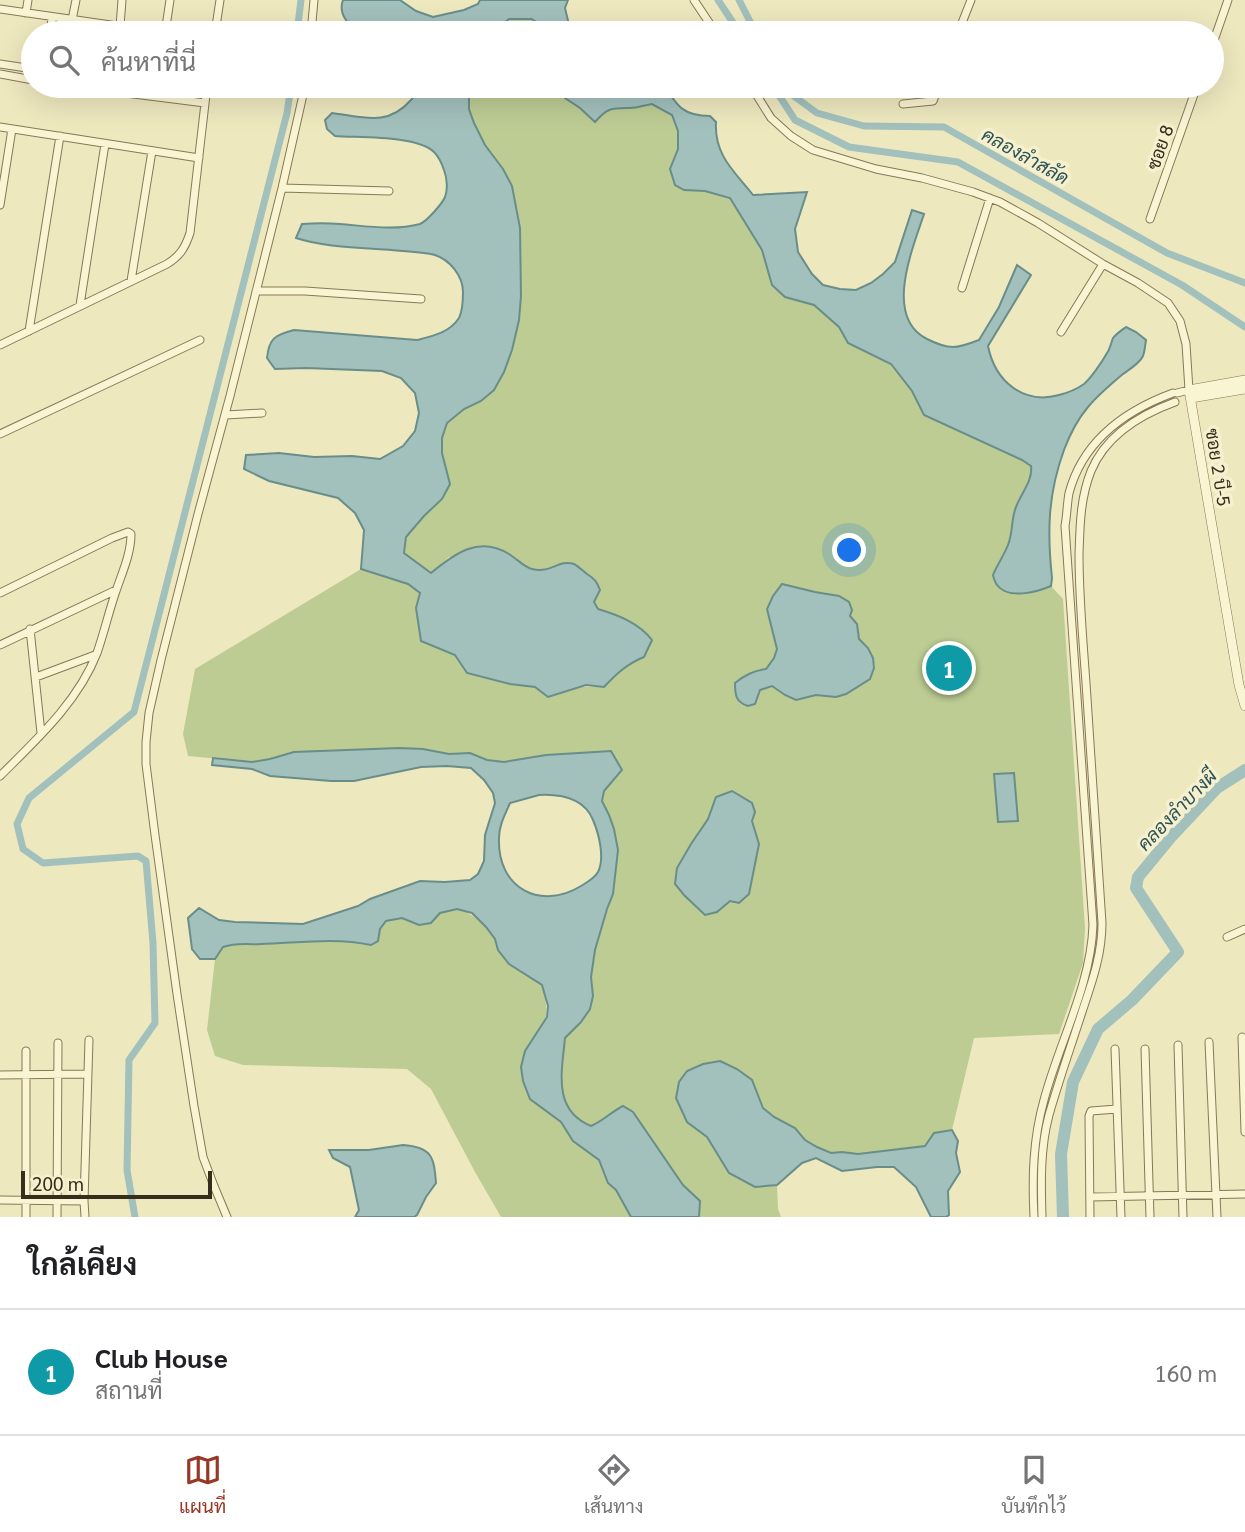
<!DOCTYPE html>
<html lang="th">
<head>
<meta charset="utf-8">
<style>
	body { margin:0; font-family:Georgia,Sarabun,serif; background:#f2f2f2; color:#202124 }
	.scale { position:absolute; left:21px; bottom:18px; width:191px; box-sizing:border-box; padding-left:7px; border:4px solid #362d1c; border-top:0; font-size:19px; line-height:24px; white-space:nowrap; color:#362d1c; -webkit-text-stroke:5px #f6f0ce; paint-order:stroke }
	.you { position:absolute; left:850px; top:551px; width:24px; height:24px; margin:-18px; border:5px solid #fff; border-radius:50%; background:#1a73e8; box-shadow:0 0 0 10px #1a73e833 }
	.badge { display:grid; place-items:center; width:46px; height:46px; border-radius:50%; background:#973726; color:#fff; font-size:23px; font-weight:700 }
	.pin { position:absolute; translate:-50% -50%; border:4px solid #fff; box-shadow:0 2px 7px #0006 }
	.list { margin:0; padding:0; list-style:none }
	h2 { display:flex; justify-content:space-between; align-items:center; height:91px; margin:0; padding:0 28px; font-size:30px }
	h2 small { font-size:23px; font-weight:400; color:#757577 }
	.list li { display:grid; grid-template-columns:46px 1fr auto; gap:21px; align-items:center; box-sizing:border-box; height:126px; padding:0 28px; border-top:2px solid #e0e0e0 }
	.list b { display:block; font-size:26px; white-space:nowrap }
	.list p { margin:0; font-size:23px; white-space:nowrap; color:#757577 }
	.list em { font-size:23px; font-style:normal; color:#757577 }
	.icon { flex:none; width:38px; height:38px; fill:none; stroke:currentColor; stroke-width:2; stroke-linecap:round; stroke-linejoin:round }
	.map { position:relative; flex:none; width:1245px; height:1217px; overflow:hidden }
	.search { position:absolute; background:#fff; box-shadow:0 7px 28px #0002; left:21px; right:21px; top:21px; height:77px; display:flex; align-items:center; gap:18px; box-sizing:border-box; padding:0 24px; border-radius:38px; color:#757577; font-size:26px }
	.sheet { height:217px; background:#fff }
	nav { display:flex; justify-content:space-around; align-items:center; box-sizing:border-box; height:98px; border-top:2px solid #e0e0e0; background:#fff; font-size:19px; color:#757577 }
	nav a { display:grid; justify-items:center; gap:4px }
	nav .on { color:#973726 }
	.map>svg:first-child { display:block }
	.green { fill:#bccc93 }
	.water { fill:#a2c0bc; stroke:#698e8a; stroke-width:2; fill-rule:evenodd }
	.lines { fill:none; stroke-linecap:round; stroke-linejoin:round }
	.canal { stroke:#a2c0bc; stroke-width:7 }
	.river { stroke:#a2c0bc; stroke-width:12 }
	.minor-casing { stroke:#877857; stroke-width:9 }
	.tertiary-casing { stroke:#877857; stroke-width:10 }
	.minor { stroke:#f9f4d2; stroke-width:7 }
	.tertiary { stroke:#f9f4d2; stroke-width:9 }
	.labels { text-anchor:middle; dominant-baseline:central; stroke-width:7; stroke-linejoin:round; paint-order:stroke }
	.street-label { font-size:18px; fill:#362d1c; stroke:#f6f0ce }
	.water-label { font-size:19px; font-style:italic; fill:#2b5256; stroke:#f6f0ce }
</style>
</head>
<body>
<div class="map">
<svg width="1245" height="1217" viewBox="0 0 1245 1217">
	<rect width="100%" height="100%" fill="#eee8bf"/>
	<path class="green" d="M509 19H532L547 31 548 33H492Z
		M469 86H559L565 98 580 108 595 122C608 107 612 108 630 108 638 108 645 105 653 103L672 115 678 131V149L670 169 684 190 705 191 730 198 762 250 772 285 785 297 814 305 839 327 848 343 891 364 912 391 924 415 1022 460 1031 466C1033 483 1018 495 1014 512 1012 519 1013 527 1011 534 1009 545 1003 554 997 564L1038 591 1051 586 1063 599 1085 928 1083 963 1059 1034 974 1038 952 1130 934 1133 925 1146 858 1154 842 1152 831 1153 817 1147 805 1140 795 1128 774 1117 763 1108 752 1080 686 1122 707 1137 730 1173 755 1187 777 1185 778 1209 781 1217H699L700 1201 684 1185 633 1112 613 1111 602 1121 591 1126C552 1110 562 1071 565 1037L581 1022 593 996 591 977 595 950 607 909 613 894 618 850 614 829 609 815 602 801 604 791 616 777 611 751 546 755 504 762 487 760 470 753 449 754 423 749 399 748 294 752 270 759 252 762 188 756 183 734 195 669 361 569 408 584 420 593 416 608 421 641 455 655 468 673 510 684 535 687H604C616 674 628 664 644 657L652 640C639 623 618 615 598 609L594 602 600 590 558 564C534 578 526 567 507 552L449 557 431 573 404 554 406 537 424 516 442 499 450 484 442 453V438L447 422 464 409 481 401 512 350 519 320 521 296 520 228 512 186 503 169 485 145 474 123 469 109Z
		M458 909C472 914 489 924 495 940 500 950 500 955 509 964 519 972 532 978 542 985 552 1024 544 1020 525 1051L549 1112 561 1122 573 1141 599 1160 608 1183 616 1190 631 1217H501L475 1172 431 1089 407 1069 243 1065 215 1056 207 1030 215 959 223 947C239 942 245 945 261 944 298 943 334 937 370 945L378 941 380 929 386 921 402 918 420 925 431 923 440 913Z"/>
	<path class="water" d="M343 0H400L416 11 433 17 464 10 478 4 480 0H568L565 8 571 33H548L547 31 532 19H509L492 33H399C383 27 368 27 352 27 344 19 339 11 343 0Z
		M421 86H469V109L474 123 485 145 503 169 512 186 520 228 521 296 519 320 512 350 504 372 494 390 481 401 464 409 447 423 442 438V453L450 484 442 499 424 516 406 537 404 553 431 573C454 554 479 535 509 554 517 559 524 567 532 569 551 574 558 559 574 564 578 566 583 571 587 574 595 579 597 582 600 590L594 602 598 609C618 615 639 623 652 640L644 657C627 664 616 674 604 687L586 685 548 697 535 687 510 684 467 673 455 655 421 641 416 608 420 593 408 584 361 569 364 530 355 513 338 498 269 481 244 469 246 455 279 453 314 457 352 456 380 459 403 446 415 431 419 413 415 393 401 378 382 371 306 368 275 369 267 358C269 338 275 335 294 330L417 340C433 336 449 333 459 318 463 310 463 300 463 292 463 276 450 260 435 255 426 252 413 252 403 251 368 247 330 249 296 238L302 224C315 223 328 223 340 224 366 226 394 231 420 224 427 221 442 204 445 197 448 189 447 178 444 170 442 164 438 156 434 152 416 135 359 138 335 136L327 129 325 120 332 113C364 117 387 127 411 100 415 95 419 92 421 86Z
		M559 86H664C678 107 684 116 710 116L716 122C714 155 734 171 753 195L807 192 795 229 798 252 812 274 823 285 840 289 856 290 871 283 883 274 895 262 912 210 924 214C913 248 883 317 927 339 949 350 956 349 979 340L999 307 1017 265 1031 275 988 346C995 381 1023 405 1059 395 1067 393 1077 389 1084 384 1091 378 1102 362 1107 353 1110 349 1111 343 1113 338 1116 334 1122 330 1126 327L1136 332 1146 340C1145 345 1145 351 1143 356 1140 363 1130 369 1123 374 1111 384 1098 395 1088 407 1077 420 1070 434 1064 450 1048 494 1047 531 1052 578L1051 586C1037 592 1008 600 997 585 996 584 993 577 993 575 997 565 1004 555 1008 545 1013 533 1011 519 1016 507 1021 493 1033 481 1031 466L1022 460 924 415 912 391 891 364 848 343 839 327 814 305 785 297 772 285 762 250 730 198 705 191 684 190 675 185 670 169 678 149V131L672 115 652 104C645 105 637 108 630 108 612 108 608 107 595 122L580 108 565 98Z
		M782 584 815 592 839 596 849 602 852 610 850 616 857 624 859 639 868 648 873 658 874 668 870 679 846 694 836 697 816 695 796 700 785 695 772 686 760 690 755 704 748 706C736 702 735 696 735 683 745 675 753 671 766 669L774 658 777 649 767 609 773 596Z
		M399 748 423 749 449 754 470 753 487 760 504 762 546 755 611 751 622 770 604 791 602 801 609 815 614 829 618 850 613 894 607 909 595 950 591 977 593 996 590 1009 581 1022 565 1038C562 1071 552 1110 591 1126 603 1121 611 1112 623 1106L633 1112 683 1185 700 1201 699 1217H631L616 1190 608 1183 599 1160 573 1141 561 1122 530 1099 523 1081 521 1067 525 1051 547 1017 548 1006 542 985 509 964 498 950 495 939 486 927 472 913 457 909 440 913 431 923 419 925 402 918 386 921 380 929 378 941 371 945C334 937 298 943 261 944 245 945 239 942 223 947L215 959H200L192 949 188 918 199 908 219 920 235 922 303 924 358 906 370 899 420 881 445 882 470 880 478 874 484 861 485 835 495 803 493 793 484 780 471 768 447 766 421 767 354 781H331L270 776 252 769 212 765 213 758 252 762 270 759 294 752ZM539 795C560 794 584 798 593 820 599 834 605 858 598 872 594 879 587 882 581 886 540 911 497 888 499 838 499 825 505 815 510 803Z
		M1014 773 1018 821 998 822 994 774Z
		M732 791 752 803 755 812 752 821 759 844 749 894 739 903 730 901 717 912 705 915 684 895 675 884 677 868 691 844 708 819 716 797Z
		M720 1061 737 1069 752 1080 763 1108 774 1117 795 1128 805 1140 817 1147 831 1153 842 1152 858 1154 925 1146 934 1133 952 1130 958 1141 956 1153 960 1172 948 1191 949 1215 946 1217H931L916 1187 894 1167H877L842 1171 816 1158 802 1163 777 1185 755 1187 729 1173 707 1137 687 1122 676 1098 679 1082 687 1071 703 1064Z
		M403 1145C432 1147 434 1157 436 1183L426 1197 417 1215 414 1217H355L359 1210 350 1167 333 1158 329 1150H369Z"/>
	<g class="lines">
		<path class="canal" d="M718 0 740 33
			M739 0 756 33
			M297 33 301 0
			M773 86 795 120 849 147 958 162 1182 285 1245 327
			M787 86 791 94 817 113 864 126 944 127 1167 253 1245 283
			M135 1217 127 1170 129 1060 155 1023 153 943 146 861 138 856 43 863 23 849 17 824 29 798 134 712 287 113 291 86"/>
		<path class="river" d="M1063 1217 1061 1154 1073 1082 1098 1029 1132 1000 1178 952 1136 888 1138 877 1171 837 1217 788 1245 770"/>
		<defs>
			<path id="minor" d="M694 0 716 33
				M0 9 166 33
				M26 13 28 0
				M72 20 76 0
				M120 26 122 0
				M50 33 52 18
				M165 33 170 0
				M215 33 220 0
				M311 33 314 0
				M958 33 971 0
				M1212 46 1228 0
				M0 64 33 69
				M0 74 33 80
				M70 86 205 103
				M146 86 206 95
				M751 86 771 118 791 136 813 150 876 169 922 178 973 192 1000 202 1038 223 1103 264 1138 283 1168 303 1180 321 1186 344 1189 390 1177 393
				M903 104 933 101 939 86
				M0 127 199 158
				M282 188 389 191
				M0 205 12 129
				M1150 219 1197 86
				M131 281 152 151
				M962 288 990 198
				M256 291H305L421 299
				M80 305 105 144
				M29 331 60 136
				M1061 332 1103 264
				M0 345 167 264C180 256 185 248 190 233L207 86
				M226 415 262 413
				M0 434 200 340
				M0 593 112 538 128 532 131 534C131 554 122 573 116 591 109 611 104 633 97 653 78 702 36 740 0 776
				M30 629 41 733
				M0 645 116 590
				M36 677 95 655
				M1227 937 1245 929
				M1242 1037 1245 1132
				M1209 1042 1217 1217
				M1178 1045 1183 1217
				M1115 1049 1121 1217
				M1145 1049 1150 1217
				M0 1075 88 1074
				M1090 1197 1245 1194
				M0 1200 84 1201
				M26 1217V1051
				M57 1217 58 1043
				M85 1217 84 1201 89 1040
				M227 1217 214 1186 203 1157 194 1106 177 994 155 835 146 764V742L149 713 161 660 198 514 230 396 282 188 305 86
				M1034 1217C1032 1177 1033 1139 1044 1100 1059 1043 1091 985 1093 925L1065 526C1067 515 1067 504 1069 493 1083 441 1124 411 1173 393
				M1042 1217C1041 1183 1040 1149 1049 1115 1059 1080 1071 1046 1082 1012 1092 982 1102 955 1102 923 1097 843 1092 763 1086 683 1083 641 1079 598 1079 555 1080 526 1080 499 1091 471 1106 435 1139 415 1175 402
				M1090 1217 1089 1116 1091 1111 1117 1109"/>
			<path id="tertiary" d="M1245 380 1189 390 1239 685 1245 706
				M1191 398 1245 389"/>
		</defs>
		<use href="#minor" class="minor-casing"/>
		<use href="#tertiary" class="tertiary-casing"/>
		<use href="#minor" class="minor"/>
		<use href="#tertiary" class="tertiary"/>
	</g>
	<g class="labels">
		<g class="street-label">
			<text transform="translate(1159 147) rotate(-70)">ซอย 8</text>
			<text transform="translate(1219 467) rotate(81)">ซอย 2 บี-5</text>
		</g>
		<g class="water-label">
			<text transform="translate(1026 155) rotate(29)">คลองลำสลัด</text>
			<text transform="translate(1176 809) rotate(-46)">คลองลำบางผี</text>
		</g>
	</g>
</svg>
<div class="scale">200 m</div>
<div class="you"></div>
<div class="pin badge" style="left:949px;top:668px;background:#0f9aa8">1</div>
<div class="search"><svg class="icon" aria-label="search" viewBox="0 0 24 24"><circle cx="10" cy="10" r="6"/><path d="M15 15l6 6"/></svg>ค้นหาที่นี่</div>
</div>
<section class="sheet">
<h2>ใกล้เคียง<small></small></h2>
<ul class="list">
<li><span class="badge" style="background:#0f9aa8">1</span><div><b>Club House</b><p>สถานที่</p></div><em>160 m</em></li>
</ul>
</section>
<nav>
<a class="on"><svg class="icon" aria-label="map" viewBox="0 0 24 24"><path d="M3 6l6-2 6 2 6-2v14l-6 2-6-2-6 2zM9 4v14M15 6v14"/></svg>แผนที่</a>
<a><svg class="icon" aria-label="directions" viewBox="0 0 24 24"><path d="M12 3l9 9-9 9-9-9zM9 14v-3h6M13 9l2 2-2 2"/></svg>เส้นทาง</a>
<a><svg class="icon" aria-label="saved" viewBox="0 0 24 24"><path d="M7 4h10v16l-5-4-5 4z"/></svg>บันทึกไว้</a>
</nav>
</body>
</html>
